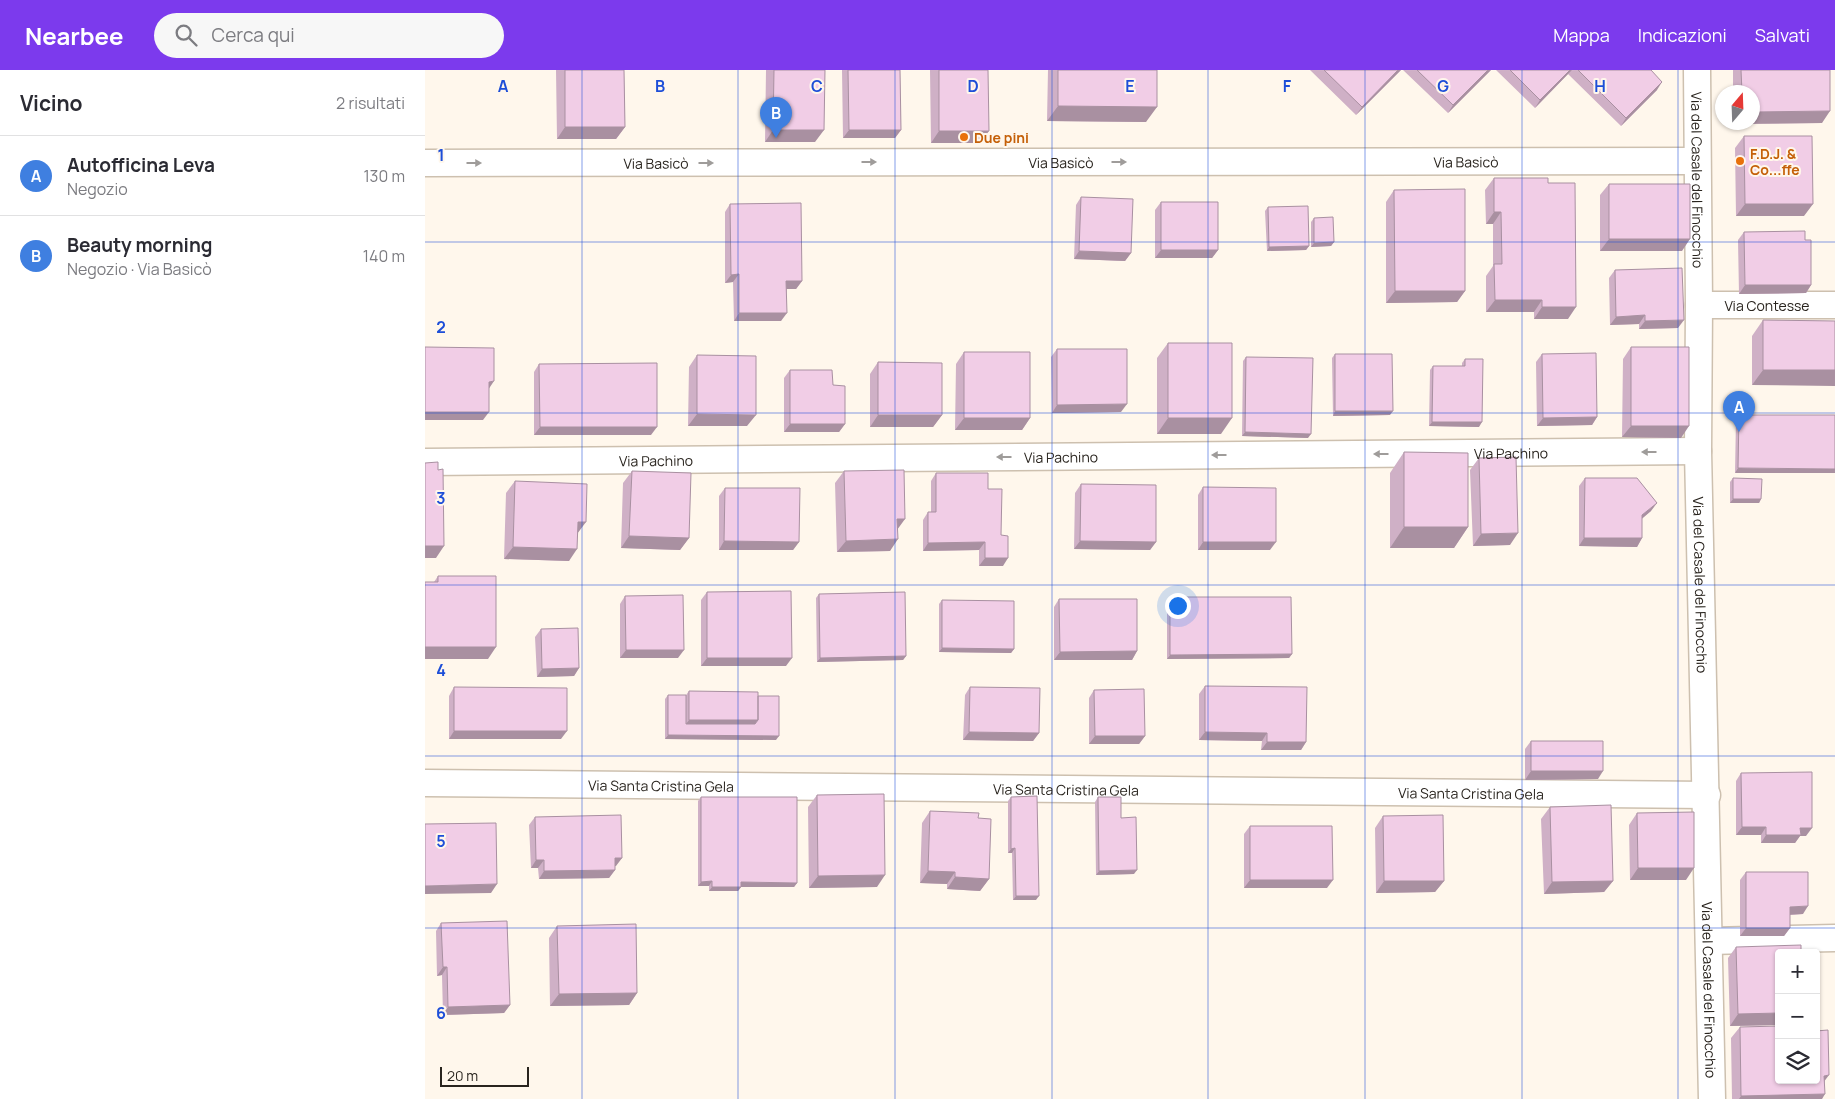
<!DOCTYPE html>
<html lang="it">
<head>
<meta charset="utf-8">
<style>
	body { margin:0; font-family:Manrope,sans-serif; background:#f7f7f7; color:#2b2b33 }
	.controls { position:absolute; right:15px; bottom:15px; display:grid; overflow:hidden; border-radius:5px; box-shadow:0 1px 4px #0004 }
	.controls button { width:45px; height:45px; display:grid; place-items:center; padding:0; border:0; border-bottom:1px solid #e1e1e2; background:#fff; color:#2b2b33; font:25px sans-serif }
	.compass { position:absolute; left:1290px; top:15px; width:45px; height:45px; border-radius:50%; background:#fff; box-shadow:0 1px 4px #0004; rotate:19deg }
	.scale { position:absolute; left:15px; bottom:12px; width:89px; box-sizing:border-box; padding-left:5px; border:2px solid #29241e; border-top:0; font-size:14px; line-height:18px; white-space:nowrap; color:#29241e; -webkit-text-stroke:4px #fff7ec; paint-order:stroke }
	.you { position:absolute; left:752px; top:535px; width:18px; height:18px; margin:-12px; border:4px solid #fff; border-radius:50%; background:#1a73e8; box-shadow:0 0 0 8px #1a73e833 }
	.badge { display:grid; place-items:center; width:32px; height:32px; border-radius:50%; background:#7c3aed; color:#fff; font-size:16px; font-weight:700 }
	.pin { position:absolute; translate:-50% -41px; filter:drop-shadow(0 1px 2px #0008) }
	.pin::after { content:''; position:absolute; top:26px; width:18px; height:15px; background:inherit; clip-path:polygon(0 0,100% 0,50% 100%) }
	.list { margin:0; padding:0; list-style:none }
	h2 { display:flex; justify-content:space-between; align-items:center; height:65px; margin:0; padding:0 20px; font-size:21px }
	h2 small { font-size:16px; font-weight:400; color:#7c7c81 }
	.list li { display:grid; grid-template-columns:32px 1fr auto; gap:15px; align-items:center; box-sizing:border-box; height:80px; padding:0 20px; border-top:1px solid #e1e1e2 }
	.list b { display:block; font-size:19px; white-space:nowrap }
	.list p { margin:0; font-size:16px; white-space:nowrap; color:#7c7c81 }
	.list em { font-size:16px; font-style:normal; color:#7c7c81 }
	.icon { flex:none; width:28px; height:28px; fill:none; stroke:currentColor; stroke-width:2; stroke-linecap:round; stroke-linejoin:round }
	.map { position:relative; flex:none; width:1410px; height:1029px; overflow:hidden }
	header { display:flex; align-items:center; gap:30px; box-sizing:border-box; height:70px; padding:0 25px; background:#7c3aed; color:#fff }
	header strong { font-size:24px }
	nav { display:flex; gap:28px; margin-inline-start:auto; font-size:18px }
	.search { width:350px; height:45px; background:#f7f7f7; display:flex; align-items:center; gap:12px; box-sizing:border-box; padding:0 18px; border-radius:28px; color:#7c7c81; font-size:19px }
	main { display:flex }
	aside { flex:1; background:#fff }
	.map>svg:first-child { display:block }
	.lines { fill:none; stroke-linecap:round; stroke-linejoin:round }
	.street-casing { stroke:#cdc0af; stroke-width:29 }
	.street { stroke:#fff; stroke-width:26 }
	.wall { fill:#cfb0c6 }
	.shaded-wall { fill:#a990a1 }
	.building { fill:#f1cde6; stroke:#a990a1 }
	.oneway { fill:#9f9c9a }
	.grid { fill:none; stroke:#1d4ed8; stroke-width:1; stroke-opacity:0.55 }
	.food-dot { fill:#e8710a; stroke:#fff7ec; stroke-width:2 }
	.labels { text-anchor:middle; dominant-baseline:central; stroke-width:4; stroke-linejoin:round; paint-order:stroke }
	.food-label { font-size:14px; font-weight:bold; fill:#c56008; stroke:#fff7ec; text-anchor:start }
	.street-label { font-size:14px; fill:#29241e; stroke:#fff7ec }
	.grid-label { font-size:16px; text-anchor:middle; font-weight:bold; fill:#1d4ed8; stroke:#fff7ec; stroke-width:4; stroke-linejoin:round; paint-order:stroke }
</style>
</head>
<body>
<header>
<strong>Nearbee</strong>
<div class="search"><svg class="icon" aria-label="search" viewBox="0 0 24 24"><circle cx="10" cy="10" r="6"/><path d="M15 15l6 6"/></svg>Cerca qui</div>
<nav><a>Mappa</a><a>Indicazioni</a><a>Salvati</a></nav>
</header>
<main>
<aside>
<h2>Vicino<small>2 risultati</small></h2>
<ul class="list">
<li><span class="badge" style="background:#3f7fe0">A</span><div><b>Autofficina Leva</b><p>Negozio</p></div><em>130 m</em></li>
<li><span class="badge" style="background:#3f7fe0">B</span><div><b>Beauty morning</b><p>Negozio · Via Basicò</p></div><em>140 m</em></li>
</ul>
</aside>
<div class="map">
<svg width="1410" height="1029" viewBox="0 0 1410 1029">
	<rect width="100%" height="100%" fill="#fff7ec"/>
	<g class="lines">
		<defs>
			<g id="street">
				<path id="s1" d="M1272 0 1274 235 1273 381 1287 1029"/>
				<path id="s2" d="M0 93 1272 91"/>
				<path id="s3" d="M1274 235H1410"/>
				<path id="s4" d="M0 392 1273 381"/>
				<path id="s5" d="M0 713 1282 725"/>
				<path d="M1284 871 1410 868"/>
			</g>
		</defs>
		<use href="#street" class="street-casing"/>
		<use href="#street" class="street"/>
	</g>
	<path class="wall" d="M131 0H199L200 57 191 69H132Z
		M341 0H400L390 72H340Z
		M417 0H475L476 60 470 68H418Z
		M505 0H563L555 73H506Z
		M623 0H732L721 52 622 51Z
		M885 0H976L931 45Z
		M978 0H1066L1023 43Z
		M1071 0H1226L1232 20 1196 56 1143 4 1110 38Z
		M1308 0H1405L1397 53 1309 54 1308 52H1328V22H1308Z
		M1319 66 1379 146H1311L1310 78Z
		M1069 108 1143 249H1109V242H1061V206L1068 196V154H1061L1060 120Z
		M1184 114 1257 181H1175V125Z
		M969 120 1040 221 1032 232 961 233V132Z
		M656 127 706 183 700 191 649 189 651 135Z
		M736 132 793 180 787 188H730V140Z
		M305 134 377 211 371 219H362L356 251H309L308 212 300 213V142Z
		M843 137 884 176 881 180 842 181 840 141Z
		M889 148 909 172 906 176 886 177V152Z
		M1319 162 1386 215 1381 223 1314 224 1313 170Z
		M1190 200 1253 258 1214 259V254L1185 255 1184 208Z
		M1338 250 1410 251 1327 315V266Z
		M743 273 796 364H732V288Z
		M1206 277 1256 368 1197 367 1198 289Z
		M632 279 696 342 627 343 626 287Z
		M539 282 605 348 597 360H530L531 294Z
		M910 284 965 345 908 346 907 288Z
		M1117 284 1172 347 1167 355 1112 356 1111 292Z
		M272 285 322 356H263L264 297Z
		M821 287 883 368 817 366 818 291Z
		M1040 289 1054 357 1004 356 1005 300 1008 296H1037V293Z
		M453 292 517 345 508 357H445V304Z
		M114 294 226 365H109V302Z
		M365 300 408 315 420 354 414 362H359V308Z
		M1314 345H1410L1310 403 1311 349Z
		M979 382 1043 457 1029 478H965V403Z
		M1054 388 1085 475 1048 476 1045 400Z
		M207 401 264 468 255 480 196 478 198 413Z
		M419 401 473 459 465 481 412 482 410 413Z
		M511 403 563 419 576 465 578 496H554V480L498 481V450L503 442H506V411Z
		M1160 408 1226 441 1217 448V468L1212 477 1154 476V416Z
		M1308 408 1336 429 1334 433H1305V412Z
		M90 411 153 463 144 491 79 489 81 423Z
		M656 414 731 472 725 480 649 479 650 423Z
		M778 417 845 480H773V425Z
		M300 418 374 472 368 480H294V426Z
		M13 506 63 589 9 512Z
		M282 522 361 596H276V530Z
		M394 524 481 586 478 590 392 592 391 528Z
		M200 526 253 588H195V534Z
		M745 527 867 584 864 588 742 589V532Z
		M634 529 712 581 707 590H629V537Z
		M517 530 589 579 586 583 514 582V534Z
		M116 559 154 598 149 606 112 607 110 567Z
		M780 616 881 672 876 680H836L837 671 774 670V624Z
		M29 617 136 669H24V626Z
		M545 617 614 663 608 671 538 670 540 625Z
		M669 620 720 666 714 674H664V628Z
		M264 621 333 626 351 670 240 669V629L243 625H261Z
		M1106 671 1173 709 1100 710V679Z
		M1316 703 1381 766H1375L1370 773H1336V765H1311V711Z
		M392 725 452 817 384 818 383 737Z
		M276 727 372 813 369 817H316L313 821H284V816H273V731Z
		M586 727 611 830H588L587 783H583V731Z
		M673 727 696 748 709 804 671 805 670 732Z
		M1125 737 1188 811 1179 822 1119 824 1116 749Z
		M505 741 553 748 564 809 555 821 522 819V814L495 813 497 753Z
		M1212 743 1261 810H1205L1204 755Z
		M958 746 1019 811 1010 822 951 823 950 758Z
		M110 747 197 788 190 796V800L184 808 114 809 113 798H106L104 755Z
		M825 756 902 818H819V764Z
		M1321 802 1378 844 1365 845V858L1359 866H1315V810Z
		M16 853 85 935 79 943 18 945 17 905 12 906 11 861Z
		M132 856 212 923 204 935 125 936 124 868Z
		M1311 877 1354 955 1305 956 1303 888Z
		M1315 957 1400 1011 1397 1029H1307L1306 968Z"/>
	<path class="shaded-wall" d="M973 0H976L931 45 937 37Z
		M1063 0H1066L1023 43 1028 35Z
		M1145 0H1147L1143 4 1110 38 1115 30Z
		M1237 12 1232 20 1196 56 1201 48Z
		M633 36 732 37 721 52 622 51Z
		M1405 41 1397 53 1309 54 1310 52H1328V42Z
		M140 57H200L191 69H132Z
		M348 60H399L390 72H340Z
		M424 60H476L470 68H418Z
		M514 61H564L555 73H506Z
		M1320 134H1388L1379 146H1311Z
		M1069 142H1076L1068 154H1061Z
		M1184 169H1265L1257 181H1175Z
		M909 172 906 176 886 177 889 173Z
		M884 176 881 180 842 181 844 177Z
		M736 180H793L787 188H730Z
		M654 181 706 183 700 191 649 189Z
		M314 204 308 212 300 213 306 205Z
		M361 211H377L371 219H356Z
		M1320 215H1386L1381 223 1314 224Z
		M970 221H1040L1032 232 961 233Z
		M1070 230H1117L1109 242H1061Z
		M1117 237H1151L1143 249H1109Z
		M314 243H362L356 251H309Z
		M1220 245 1214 254 1185 255 1191 247Z
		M1259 250 1253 258 1214 259 1220 251Z
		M1338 300H1410V316L1327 315Z
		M69 311 63 320 64 312Z
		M702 334 696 342 627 343 632 335Z
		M910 341H968L965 345 908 346Z
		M0 342H64L58 350H0Z
		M272 344 331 345 322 356H263Z
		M453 345H517L508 357H445Z
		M1172 347 1167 355 1112 356 1118 348Z
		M539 348H605L597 360H530Z
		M743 348H807L796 364H732Z
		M1007 352H1057L1054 357 1004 356Z
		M365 354H420L414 362H359Z
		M1206 356H1264L1256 368 1197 367Z
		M115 357H232L226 365H109Z
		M820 362 886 364 883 368 817 366Z
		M1313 398 1410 399V403H1310Z
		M1308 429H1336L1334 433H1305Z
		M1232 433 1226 441 1212 453 1217 445Z
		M472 449H480L472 460Z
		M153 452H161L152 464Z
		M979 457H1043L1029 478H965Z
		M1093 463 1085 475 1048 476 1056 464Z
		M204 466 264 468 255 480 196 478Z
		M1159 468H1217L1212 477 1154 476Z
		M473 469 465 481 412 482 421 471Z
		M299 471 374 472 368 480H294Z
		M655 471 731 472 725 480 649 479Z
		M560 472 554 480 498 481 503 473Z
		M778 472H851L845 480H773Z
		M0 476H19L11 488H0Z
		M88 477 152 479 144 491 79 489Z
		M560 488H583L578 496H554Z
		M0 577H71L63 589H0Z
		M517 578 589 579 586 583 514 582Z
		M201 580H259L253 588H195Z
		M712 581 707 590H629L635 582Z
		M867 584 864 588 742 589 745 585Z
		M481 586 478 590 392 592 395 588Z
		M282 588H367L361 596H276Z
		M154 598 149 606 112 607 117 599Z
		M264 650H333L327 658H258Z
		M29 661H142L136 669H24Z
		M544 662 614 663 608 671 538 670Z
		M780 662 842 663 837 671 774 670Z
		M243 665 354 666 351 670 240 669Z
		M670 666H720L714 674H664Z
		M842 672H881L876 680H836Z
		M1106 701H1178L1173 709 1100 710Z
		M1317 757H1341L1336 765H1311Z
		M1375 758H1387L1381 766H1375L1370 773H1336L1341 765Z
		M590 778 587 783H583L586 779Z
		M190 788H197L191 796 184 797Z
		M111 790H119L113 798H106Z
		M1213 798H1269L1261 810H1205Z
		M190 800 184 808 114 809 119 801Z
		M712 800 709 804 671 805 674 801Z
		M503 801 530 802 522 814 495 813Z
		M460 805 452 817 384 818 393 806Z
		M530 807 564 809 555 821 522 819Z
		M825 810H908L902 818H819Z
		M287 811 284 816H273L276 812Z
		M959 811H1019L1010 822 951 823Z
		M1188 811 1179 822 1119 824 1127 812Z
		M316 812 372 813 369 817H313Z
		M72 814 66 823 0 824V816Z
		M287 817H316L313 821H284Z
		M591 826H614L611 830H588Z
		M1383 836 1378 844 1359 845 1365 837Z
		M1321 858H1365L1359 866H1315Z
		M18 897H22L17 905 12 906Z
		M212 923 204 935 125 936 134 924Z
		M85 935 79 943 18 945 23 937Z
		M1354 943V955L1305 956 1313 944Z
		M1404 1005 1395 1017 1399 1006Z
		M1400 1024 1397 1029H1314L1316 1026Z"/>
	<path class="building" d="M140 0H199L200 57H140Z
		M349 0H400L399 60H348Z
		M423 0H475L476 60H424Z
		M514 0H563L564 61H514Z
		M633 0H732V37L633 36Z
		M899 0H973L937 37Z
		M992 0H1063L1028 35Z
		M1085 0H1145L1115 30Z
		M1153 0H1226L1237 12 1201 48Z
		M1316 0H1405V41L1328 42V22H1317Z
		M1319 66H1387L1388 134H1320Z
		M1069 108H1123V113H1150L1151 237H1117V230H1070L1069 194H1077L1076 142H1069Z
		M1184 114H1265V169H1184Z
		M1040 119V221H970L969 120Z
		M656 127 708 129 706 183 654 181Z
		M736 132H793V180H736Z
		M376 133 377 211H361L362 243H314V204L306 205 305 134Z
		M883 136 884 176 844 177 843 137Z
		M908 147 909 172 889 173V148Z
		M1380 161V170H1386V215H1320L1319 162Z
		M1257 198 1259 250 1220 251V245L1191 247 1190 200Z
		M1338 250 1410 251V300H1338Z
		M743 273H807V348H743Z
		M0 277 69 278V311L64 312V342H0Z
		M1206 277H1264V356H1206Z
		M632 279H702V334L632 335Z
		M539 282H605V348H539Z
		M1171 283 1172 347 1118 348 1117 284Z
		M910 284H967L968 341H910Z
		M272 285 331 286V345L272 344Z
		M821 287 888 288 886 364 820 362Z
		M1040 289H1058L1057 352H1007L1008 296H1040Z
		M453 292 517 293V345H453Z
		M232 293V357H115L114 294Z
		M365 300H407L408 315 420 316V354H365Z
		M1314 345H1410V399L1313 398Z
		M979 382 1043 383V457H979Z
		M1091 387 1093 463 1056 464 1054 388Z
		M13 392V400L18 399 19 476H0V393Z
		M479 400 480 449H472L473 469 421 471 419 401Z
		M207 401 266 403 264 468 204 466Z
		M511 403H563V419H577L576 465 583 466V488H560V472L503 473V442H511Z
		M1160 408H1212L1232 433 1217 445V468H1159Z
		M1308 408 1337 409 1336 429H1308Z
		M90 411 162 414 161 452H153L152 479 88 477Z
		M656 414 731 415V472L655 471Z
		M778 417 851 418V472H778Z
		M300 418H375L374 472 299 471Z
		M13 506H71V577H0V512H13Z
		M366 521 367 588H282V522Z
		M480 522 481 586 395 588 394 524Z
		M258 525 259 580H201L200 526Z
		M745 527H866L867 584 745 585Z
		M634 529H712V581L635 582Z
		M517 530 589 531V579L517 578Z
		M153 558 154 598 117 599 116 559Z
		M780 616 882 617 881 672H842V663L780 662Z
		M29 617 142 618V661H29Z
		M545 617 615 618 614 663 544 662Z
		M719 619 720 666H670L669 620Z
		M264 621 333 622V650H264Z
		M243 625H261V654H330L333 650V626H354V666L243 665Z
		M1106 671H1178V701H1106Z
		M1387 702V758H1375L1376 765H1341V757H1317L1316 703Z
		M459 724 460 805 393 806 392 725Z
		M612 726 614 826H591L590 778 586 779V727Z
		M276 727H372V813L316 812V817H287V811L276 812Z
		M673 727H696V748L711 747 712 800 674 801Z
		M1186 735 1188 811 1127 812 1125 737Z
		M505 741 554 743 553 748 566 749 564 809 530 807V802L503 801Z
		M1269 742V798H1213L1212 743Z
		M196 745 197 788H190V800L119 801V790H111L110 747Z
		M1018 745 1019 811H959L958 746Z
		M71 753 72 814 0 816V754Z
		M825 756H907L908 810H825Z
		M1321 802H1383V836L1365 837V858H1321Z
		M82 851 85 935 23 937 22 897H18L16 853Z
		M211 854 212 923 134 924 132 856Z
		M1376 875V883H1354V943L1313 944 1311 877Z
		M1354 956V1010H1391V961L1403 960 1404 1005 1399 1006 1400 1024 1316 1026 1315 957Z"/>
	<defs><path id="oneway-solid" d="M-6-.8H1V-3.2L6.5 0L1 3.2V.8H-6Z" transform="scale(1.25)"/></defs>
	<g class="oneway">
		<use href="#oneway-solid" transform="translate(444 92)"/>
		<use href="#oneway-solid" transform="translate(694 92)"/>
		<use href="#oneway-solid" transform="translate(49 93)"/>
		<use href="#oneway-solid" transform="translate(281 93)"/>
		<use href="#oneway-solid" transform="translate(1224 382) rotate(180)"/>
		<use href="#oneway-solid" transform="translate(956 384) rotate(180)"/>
		<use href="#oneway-solid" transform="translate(794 385) rotate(180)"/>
		<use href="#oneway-solid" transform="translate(579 387) rotate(180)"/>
	</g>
	<path class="grid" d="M157 0V1029M313 0V1029M470 0V1029M627 0V1029M783 0V1029M940 0V1029M1097 0V1029M1253 0V1029M0 172H1410M0 343H1410M0 515H1410M0 686H1410M0 858H1410"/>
	<g class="food-dot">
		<circle cx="539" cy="67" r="5"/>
		<circle cx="1315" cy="91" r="5"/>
	</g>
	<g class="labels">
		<g class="food-label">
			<text x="549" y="67">Due pini</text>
			<text x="1325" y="83">F.D.J. &amp;<tspan x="1325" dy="16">Co...ffe</tspan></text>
		</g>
		<g class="street-label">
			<text stroke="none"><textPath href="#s2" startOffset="1041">Via Basicò</textPath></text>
			<text stroke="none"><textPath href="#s2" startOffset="636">Via Basicò</textPath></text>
			<text stroke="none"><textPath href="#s2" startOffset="231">Via Basicò</textPath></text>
			<text stroke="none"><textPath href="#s1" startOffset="110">Via del Casale del Finocchio</textPath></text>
			<text stroke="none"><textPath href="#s3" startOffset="68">Via Contesse</textPath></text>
			<text stroke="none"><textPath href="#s4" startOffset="1086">Via Pachino</textPath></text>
			<text stroke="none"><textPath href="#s4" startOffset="636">Via Pachino</textPath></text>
			<text stroke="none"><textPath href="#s4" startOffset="231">Via Pachino</textPath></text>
			<text stroke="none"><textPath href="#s1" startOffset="515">Via del Casale del Finocchio</textPath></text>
			<text stroke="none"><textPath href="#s5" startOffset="236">Via Santa Cristina Gela</textPath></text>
			<text stroke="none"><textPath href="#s5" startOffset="641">Via Santa Cristina Gela</textPath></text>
			<text stroke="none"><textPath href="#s5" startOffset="1046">Via Santa Cristina Gela</textPath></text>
			<text stroke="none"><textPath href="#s1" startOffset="920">Via del Casale del Finocchio</textPath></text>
		</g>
	</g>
	<g class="grid-label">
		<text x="78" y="22">A</text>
		<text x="235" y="22">B</text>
		<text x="392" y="22">C</text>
		<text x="548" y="22">D</text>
		<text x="705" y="22">E</text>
		<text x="862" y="22">F</text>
		<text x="1018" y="22">G</text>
		<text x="1175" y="22">H</text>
		<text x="16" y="91">1</text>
		<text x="16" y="263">2</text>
		<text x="16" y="434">3</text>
		<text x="16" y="606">4</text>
		<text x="16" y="777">5</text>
		<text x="16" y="949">6</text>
	</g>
</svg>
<div class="controls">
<button>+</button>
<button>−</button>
<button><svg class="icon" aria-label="layers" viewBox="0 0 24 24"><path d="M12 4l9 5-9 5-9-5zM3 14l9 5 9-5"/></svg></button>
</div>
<svg class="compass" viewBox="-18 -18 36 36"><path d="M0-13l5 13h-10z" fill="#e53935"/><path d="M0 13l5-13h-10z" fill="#7c7c81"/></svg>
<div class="scale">20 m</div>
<div class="you"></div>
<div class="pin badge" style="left:1314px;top:362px;background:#3f7fe0">A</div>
<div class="pin badge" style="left:351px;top:68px;background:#3f7fe0">B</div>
</div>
</main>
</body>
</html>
